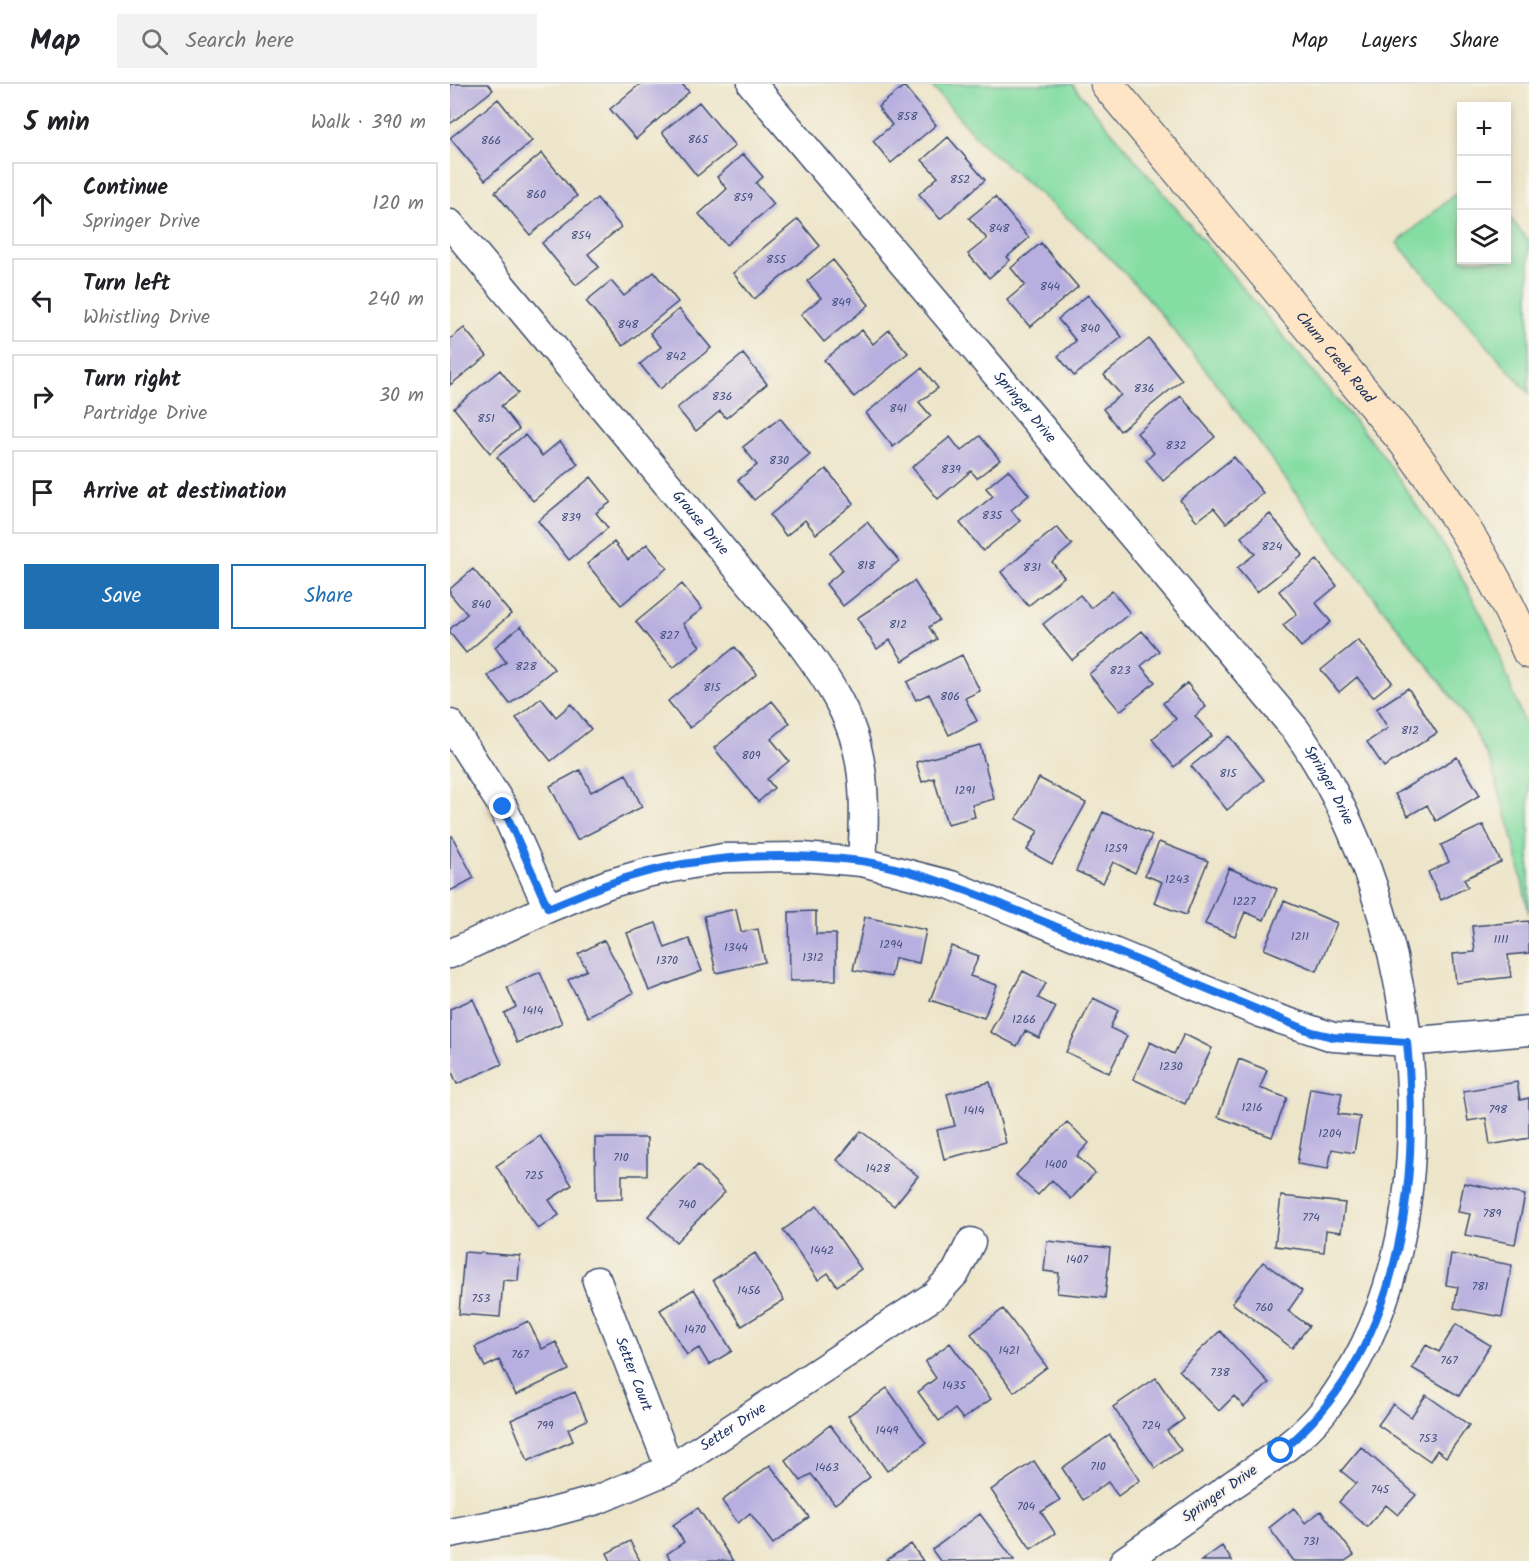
<!DOCTYPE html>
<html lang="en">
<head>
<meta charset="utf-8">
<style>
	body { margin:0; font-family:Kalam,sans-serif; background:#f2f2f2; color:#202124 }
	.controls { position:absolute; right:18px; top:18px; display:grid; overflow:hidden; border-radius:0px; box-shadow:0 3px 9px #0003 }
	.controls button { width:54px; height:54px; display:grid; place-items:center; padding:0; border:0; border-bottom:2px solid #e0e0e0; background:#fff; color:#202124; font:30px sans-serif }
	.stop { position:absolute; width:18px; height:18px; margin:-14px; border:4px solid #1a73e8; border-radius:50%; background:#fff }
	.stop.end { background:#1a73e8; border-color:#fff; box-shadow:0 2px 6px #0008 }
	.list { margin:0; padding:0; list-style:none }
	h2 { display:flex; justify-content:space-between; align-items:center; height:78px; margin:0; padding:0 24px; font-size:26px }
	h2 small { font-size:20px; font-weight:400; color:#757577 }
	.list li { display:grid; grid-template-columns:39px 1fr auto; gap:18px; align-items:center; box-sizing:border-box; height:84px; margin:0 12px 12px; padding:0 12px; border:2px solid #e0e0e0; border-radius:0px }
	.list b { display:block; font-size:22px; white-space:nowrap }
	.list p { margin:0; font-size:20px; white-space:nowrap; color:#757577 }
	.list em { font-size:20px; font-style:normal; color:#757577 }
	.actions { display:flex; gap:12px; padding:18px 24px }
	.actions a { flex:1; padding:14px 0; border:2px solid #1f6fb2; border-radius:0px; text-align:center; font-size:21px; color:#1f6fb2 }
	.actions .main { background:#1f6fb2; color:#fff }
	.icon { flex:none; width:33px; height:33px; fill:none; stroke:currentColor; stroke-width:2; stroke-linecap:round; stroke-linejoin:round }
	.map { position:relative; flex:none; width:1079px; height:1477px; overflow:hidden }
	header { display:flex; align-items:center; gap:36px; box-sizing:border-box; height:84px; padding:0 30px; background:#fff; border-bottom:2px solid #e0e0e0 }
	header strong { font-size:28px }
	nav { display:flex; gap:33px; margin-inline-start:auto; font-size:21px }
	.search { width:420px; height:54px; background:#f2f2f2; display:flex; align-items:center; gap:15px; box-sizing:border-box; padding:0 21px; border-radius:0px; color:#757577; font-size:22px }
	main { display:flex }
	aside { flex:1; background:#fff }
	.map>svg:first-child { display:block }
	.green { fill:#84dda3; stroke:#508680; stroke-width:1.5 }
	.building { fill:#b7afdf }
	.lines { fill:none; stroke-linecap:round; stroke-linejoin:round }
	.street-casing { stroke:#3a4a6e; stroke-width:31 }
	.secondary-casing { stroke:#3a4a6e; stroke-width:35 }
	.street { stroke:#fff; stroke-width:28 }
	.secondary { stroke:#fde5c5; stroke-width:33 }
	.route { stroke:#1a73e8; stroke-width:8 }
	.labels { text-anchor:middle; dominant-baseline:central; stroke-width:4.5; stroke-linejoin:round; paint-order:stroke }
	.number-label { font-size:12px; fill:#424f7e }
	.street-label { font-size:15px; fill:#1b2f5e; stroke:#f7f3e8 }
</style>
</head>
<body>
<header>
<strong>Map</strong>
<div class="search"><svg class="icon" aria-label="search" viewBox="0 0 24 24"><circle cx="10" cy="10" r="6"/><path d="M15 15l6 6"/></svg>Search here</div>
<nav><a>Map</a><a>Layers</a><a>Share</a></nav>
</header>
<main>
<aside>
<h2>5 min<small>Walk · 390 m</small></h2>
<ul class="list">
<li><svg class="icon" aria-label="ahead" viewBox="0 0 24 24"><path d="M12 20V5M6 11l6-6 6 6"/></svg><div><b>Continue</b><p>Springer Drive</p></div><em>120 m</em></li>
<li><svg class="icon" aria-label="left" viewBox="0 0 24 24"><path d="M17 20v-9H6M10 6l-5 5 5 5"/></svg><div><b>Turn left</b><p>Whistling Drive</p></div><em>240 m</em></li>
<li><svg class="icon" aria-label="right" viewBox="0 0 24 24"><path d="M7 20v-9h11M14 6l5 5-5 5"/></svg><div><b>Turn right</b><p>Partridge Drive</p></div><em>30 m</em></li>
<li><svg class="icon" aria-label="arrive" viewBox="0 0 24 24"><path d="M6 21V4h12l-3 4 3 4H6"/></svg><div><b>Arrive at destination</b></div></li>
</ul>
<div class="actions"><a class="main">Save</a><a>Share</a></div>
</aside>
<div class="map">
<svg width="1079" height="1477" viewBox="0 0 1079 1477">
	<rect width="100%" height="100%" fill="#f7f3e8"/>
	<filter id="ink" filterUnits="userSpaceOnUse"><feTurbulence type="fractalNoise" baseFrequency=".0167" numOctaves="2"/><feDisplacementMap in="SourceGraphic" scale="12" xChannelSelector="R" yChannelSelector="G"/><feConvolveMatrix kernelMatrix="1 2 1 2 8 2 1 2 1" color-interpolation-filters="sRGB"/></filter>
	<filter id="wash" filterUnits="userSpaceOnUse"><feTurbulence type="fractalNoise" baseFrequency=".008" numOctaves="4" result="noise"/><feDisplacementMap in="SourceGraphic" scale="24" xChannelSelector="R" yChannelSelector="G"/><feGaussianBlur stdDeviation="1.35" result="paint"/><feColorMatrix in="noise" values="0 0 0 0 0 0 0 0 0 0 0 0 0 0 0 0 0 1.4 0 .05"/><feComposite in="paint" operator="in"/></filter>
	<g filter="url(#wash)">
		<rect width="100%" height="100%" fill="#ede5c9"/>
		<path class="green" d="M480 0H622L932 370 999 470 1041 549 1079 652V830L1062 750 1040 678 1022 643 994 602 900 483 759 290 692 207 637 151 532 60Z
			M1011 105 1012 176H1056L1057 130 1079 157V309L947 159Z"/>
		<g id="blocks">
			<path class="building" d="M0 0H38L43 6 0 40Z
				M190 0H232L239 8 186 55 160 25Z
				M454 2 486 41 441 79 423 57 442 41 428 23Z
				M48 15 82 57 35 96 0 54Z
				M249 18 285 62 247 92 212 48Z
				M498 53 535 96 490 135 469 110 488 93 472 76Z
				M92 69 127 112 80 151 45 108Z
				M293 70 313 93 306 99 324 120 276 161 249 130 277 105 267 93Z
				M545 113 579 154 557 173 560 176 539 194 518 170 537 155 519 134Z
				M147 114 171 143 138 170 149 183 126 201 92 159Z
				M348 135 370 162 304 215 283 189Z
				M591 159 628 203 580 243 557 216 575 201 561 184Z
				M383 176 419 221 374 258 351 230 371 214 357 197Z
				M204 188 228 218 173 262 136 217 161 197 174 212Z
				M638 211 672 253 624 292 608 272 626 257 608 235Z
				M229 225 261 264 210 305 190 280 211 263 200 249Z
				M14 244 37 272 0 301V255Z
				M412 246 423 260 439 246 458 269 404 313 374 276Z
				M699 255 732 296 670 347 653 325 671 311 654 291Z
				M293 270 317 300 276 334 270 327 246 347 227 324Z
				M472 284 488 304 469 318 481 332 443 363 416 329Z
				M50 286 68 309 51 322 69 345 40 369 4 324Z
				M731 312 765 353 713 397 696 376 704 369 687 349Z
				M330 334 360 371 304 416 288 396 307 381 293 363Z
				M75 351 92 372 110 357 128 380 83 417 47 373Z
				M530 352 550 376 527 394 521 387 488 415 462 383 500 353 511 367Z
				M784 373 813 409 776 439 764 424 747 437 730 416Z
				M376 385 404 419 366 450 355 436 336 452 320 431Z
				M558 386 579 411 561 426 570 437 533 467 510 439 543 412 536 404Z
				M141 393 161 418 146 429 158 444 119 476 88 437Z
				M820 430 853 471 807 508 787 484 805 470 791 453Z
				M417 438 449 477 393 522 376 500 393 486 380 469Z
				M607 443 622 461 602 478 614 493 578 522 551 488Z
				M164 458 178 476 197 460 217 484 171 521 137 480Z
				M867 476 887 502 866 519 881 538 851 563 833 541 847 530 829 507Z
				M23 485 61 530 16 569 0 549V545L17 530 0 510V505Z
				M464 497 489 536 479 543 487 555 453 577 440 556 427 565 407 534Z
				M232 500 252 525 233 540 250 562 223 584 186 538Z
				M662 507 680 529 622 576 593 540 630 511 641 524Z
				M71 542 104 585 60 620 38 592 56 578 45 563Z
				M692 547 709 567 691 582 705 598 670 627 639 590Z
				M908 556 942 598 923 613 907 593 889 608 871 586Z
				M285 563 307 590 240 644 218 617Z
				M512 571 530 607 515 614 527 637 499 651 479 610 466 616 457 598Z
				M737 599 756 623 745 632 762 652 724 683 702 655 726 635 713 619Z
				M958 604 987 649 934 683 917 658 938 644 926 625Z
				M91 614 106 633 121 620 141 645 101 677 66 634Z
				M322 617 340 639 321 655 339 677 317 695 324 704 308 718 264 664Z
				M779 652 814 696 777 726 741 682Z
				M530 661 544 715 522 721 525 733 497 740 484 694 472 698 466 678Z
				M1007 673 1030 711 986 737 977 721 958 732 945 710Z
				M130 686 141 708 176 690 192 723 127 756 100 702Z
				M589 694 636 719 602 780 577 766 588 747 566 735Z
				M653 728 702 751 685 789 663 778 653 799 626 787Z
				M1033 741 1051 778 1014 795 1018 803 991 816 978 788 999 778 991 761Z
				M2 752 24 794 0 807V753Z
				M709 758 758 777 736 831 704 819 712 798 695 791Z
				M779 784 827 805 814 836 795 828 785 852 755 840Z
				M834 817 887 839 867 887 814 865Z
				M286 825 291 848 308 845 315 878 266 889 254 832Z
				M366 827V850H386V896L340 897 339 828Z
				M415 833 476 846 469 879 445 874 441 893 403 886Z
				M1079 837V869L1058 871 1061 893 1006 899 1003 870 1025 868 1022 842Z
				M206 839 215 864 239 855 252 887 199 907 177 849Z
				M154 856 183 909 138 933 118 896 137 886 128 870Z
				M501 862 529 872 520 892 547 901 534 934 480 916Z
				M573 887 596 899 588 914 606 923 589 954 575 947 567 962 540 948Z
				M90 888 112 939 67 959 54 929 66 923 57 903Z
				M643 914 668 926 660 944 677 952 659 989 616 968Z
				M23 915 52 980 7 1000 0 983V925Z
				M734 950 762 964 735 1020 683 995 700 958 724 970Z
				M789 975 817 986 810 1004 837 1014 822 1053 768 1033Z
				M540 998 556 1059 494 1075 487 1046 505 1042 497 1010Z
				M1067 998 1070 1016 1079 1014V1054L1040 1061 1036 1034 1018 1037 1013 1007Z
				M860 1004 892 1009 888 1030 910 1033 904 1069 882 1065 878 1085 847 1080Z
				M617 1038 639 1059 627 1072 645 1089 621 1115 602 1096 588 1111 566 1091Z
				M411 1047 468 1092 444 1122 387 1076Z
				M90 1052 122 1101 99 1116 109 1131 88 1145 46 1082Z
				M145 1054H197V1091H172V1115L146 1116Z
				M248 1081 275 1108 226 1158 198 1132Z
				M1014 1099 1075 1111 1065 1160 1015 1151 1020 1130 1008 1128Z
				M831 1112 895 1119 891 1148 876 1146 874 1168 825 1162Z
				M367 1122 411 1185 387 1202 378 1189 368 1196 333 1146Z
				M597 1157 660 1164 655 1214 607 1209 609 1189 594 1187Z
				M14 1168 70 1172 68 1197 53 1196 50 1233 9 1230Z
				M305 1169 334 1216 292 1242 263 1196Z
				M1001 1170 1062 1181 1052 1233 1004 1224 1008 1203 996 1201Z
				M813 1178 852 1207 838 1227 859 1242 842 1264 782 1219Z
				M244 1205 282 1267 259 1281 249 1264 237 1271 210 1226Z
				M553 1225 597 1283 564 1308 521 1250Z
				M78 1237 92 1265 106 1258 119 1286 66 1311 49 1276 35 1283 25 1263Z
				M1006 1240 1040 1261 1009 1312 962 1284 976 1261 989 1268Z
				M770 1247 819 1299 794 1323 784 1312 769 1327 729 1286Z
				M500 1259 541 1315 513 1335 505 1325 489 1337 468 1308 486 1294 475 1278Z
				M706 1294 734 1335 717 1347 731 1366 705 1384 663 1323Z
				M437 1304 476 1359 437 1387 398 1332Z
				M125 1308 137 1336 118 1345 123 1357 78 1377 61 1336Z
				M976 1311 1019 1341 996 1373 987 1366 980 1377 928 1341 943 1320 961 1333Z
				M380 1341 420 1393 385 1420 361 1390 351 1397 335 1376Z
				M660 1351 690 1396 668 1412 658 1398 633 1416 612 1384Z
				M911 1363 966 1411 948 1431 936 1421 917 1443 889 1418 906 1399 891 1387Z
				M584 1377 610 1416 591 1428 605 1449 581 1465 541 1406Z
				M320 1381 359 1433 323 1460 300 1429 288 1439 272 1417Z
				M248 1424 283 1477H221L217 1470 234 1458 223 1441Z
				M844 1424 855 1439 871 1427 904 1471 895 1477H844L819 1444Z
				M530 1430 564 1476 490 1477 482 1466Z
				M180 1457 190 1477H161L157 1469Z
				M461 1460 473 1477H435Z
				M772 1462 782 1477H751Z"/>
		</g>
	</g>
	<g filter="url(#ink)">
		<use href="#blocks" fill-opacity="0" stroke="#3a4a6e" stroke-width="1.5"/>
		<g class="lines">
			<defs>
				<g id="street">
					<path id="s1" d="M302 0 846 646C971 825 1016 1147 873 1328 849 1358 814 1379 782 1401 746 1427 711 1452 674 1477"/>
					<path id="s2" d="M0 140 352 561C412 641 418 680 412 778"/>
					<path d="M0 640 53 723 98 824"/>
					<path d="M0 870 98 824 158 800 196 789 273 774 353 773 412 778 501 801 811 929 883 953 957 958 1079 947"/>
					<path id="s3" d="M147 1197 220 1385"/>
					<path id="s4" d="M0 1449 88 1432 147 1416 220 1385 485 1211 506 1188 521 1158"/>
				</g>
				<g id="secondary">
					<path id="s5" d="M657 0 955 358C1003 423 1048 493 1079 568"/>
				</g>
			</defs>
			<use href="#street" class="street-casing"/>
			<use href="#secondary" class="secondary-casing"/>
			<use href="#street" class="street"/>
			<use href="#secondary" class="secondary"/>
		</g>
	</g>
	<g class="lines" filter="url(#ink)">
		<path class="route" d="M53 723 98 824C118 816 138 807 158 800 238 771 326 767 411 777 452 783 495 799 534 813L862 948 883 953 957 958C971 1101 950 1271 831 1367"/>
	</g>
	<g class="labels">
		<g class="number-label">
			<text x="457" y="32">858</text>
			<text x="248" y="55">865</text>
			<text x="41" y="56">866</text>
			<text x="510" y="95">852</text>
			<text x="86" y="110">860</text>
			<text x="293" y="113">859</text>
			<text x="549" y="144">848</text>
			<text x="131" y="151">854</text>
			<text x="326" y="175">855</text>
			<text x="600" y="202">844</text>
			<text x="391" y="218">849</text>
			<text x="178" y="240">848</text>
			<text x="640" y="244">840</text>
			<text x="226" y="272">842</text>
			<text x="694" y="304">836</text>
			<text x="272" y="312">836</text>
			<text x="448" y="324">841</text>
			<text x="36" y="334">851</text>
			<text x="726" y="361">832</text>
			<text x="329" y="376">830</text>
			<text x="501" y="385">839</text>
			<text x="542" y="431">835</text>
			<text x="121" y="433">839</text>
			<text x="822" y="462">824</text>
			<text x="416" y="481">818</text>
			<text x="582" y="483">831</text>
			<text x="31" y="520">840</text>
			<text x="448" y="540">812</text>
			<text x="219" y="551">827</text>
			<text x="76" y="582">828</text>
			<text x="670" y="586">823</text>
			<text x="262" y="603">815</text>
			<text x="500" y="612">806</text>
			<text x="960" y="646">812</text>
			<text x="301" y="671">809</text>
			<text x="778" y="689">815</text>
			<text x="515" y="706">1291</text>
			<text x="666" y="764">1259</text>
			<text x="727" y="795">1243</text>
			<text x="794" y="817">1227</text>
			<text x="850" y="852">1211</text>
			<text x="1051" y="855">1111</text>
			<text x="441" y="860">1294</text>
			<text x="286" y="863">1344</text>
			<text x="363" y="873">1312</text>
			<text x="217" y="876">1370</text>
			<text x="83" y="926">1414</text>
			<text x="574" y="935">1266</text>
			<text x="721" y="982">1230</text>
			<text x="802" y="1023">1216</text>
			<text x="1048" y="1025">798</text>
			<text x="524" y="1026">1414</text>
			<text x="880" y="1049">1204</text>
			<text x="171" y="1073">710</text>
			<text x="606" y="1080">1400</text>
			<text x="428" y="1084">1428</text>
			<text x="84" y="1091">725</text>
			<text x="237" y="1120">740</text>
			<text x="1042" y="1129">789</text>
			<text x="861" y="1133">774</text>
			<text x="372" y="1166">1442</text>
			<text x="627" y="1175">1407</text>
			<text x="1030" y="1202">781</text>
			<text x="299" y="1206">1456</text>
			<text x="31" y="1214">753</text>
			<text x="814" y="1223">760</text>
			<text x="245" y="1245">1470</text>
			<text x="559" y="1266">1421</text>
			<text x="70" y="1270">767</text>
			<text x="999" y="1276">767</text>
			<text x="770" y="1288">738</text>
			<text x="504" y="1301">1435</text>
			<text x="95" y="1341">799</text>
			<text x="701" y="1341">724</text>
			<text x="437" y="1346">1449</text>
			<text x="978" y="1354">753</text>
			<text x="648" y="1382">710</text>
			<text x="377" y="1383">1463</text>
			<text x="930" y="1405">745</text>
			<text x="576" y="1422">704</text>
			<text x="861" y="1457">731</text>
		</g>
		<g class="street-label">
			<text stroke="none"><textPath href="#s5" startOffset="356">Churn Creek Road</textPath></text>
			<text stroke="none"><textPath href="#s1" startOffset="423">Springer Drive</textPath></text>
			<text stroke="none"><textPath href="#s2" startOffset="390">Grouse Drive</textPath></text>
			<text stroke="none"><textPath href="#s1" startOffset="909">Springer Drive</textPath></text>
			<text stroke="none"><textPath href="#s3" startOffset="100">Setter Court</textPath></text>
			<text stroke="none"><textPath href="#s4" startOffset="306">Setter Drive</textPath></text>
			<text transform="translate(770 1410) rotate(-35)">Springer Drive</text>
		</g>
	</g>
</svg>
<div class="controls">
<button>+</button>
<button>−</button>
<button><svg class="icon" aria-label="layers" viewBox="0 0 24 24"><path d="M12 4l9 5-9 5-9-5zM3 14l9 5 9-5"/></svg></button>
</div>
<div class="stop" style="left:831px;top:1367px"></div>
<div class="stop end" style="left:53px;top:723px"></div>
</div>
</main>
</body>
</html>
